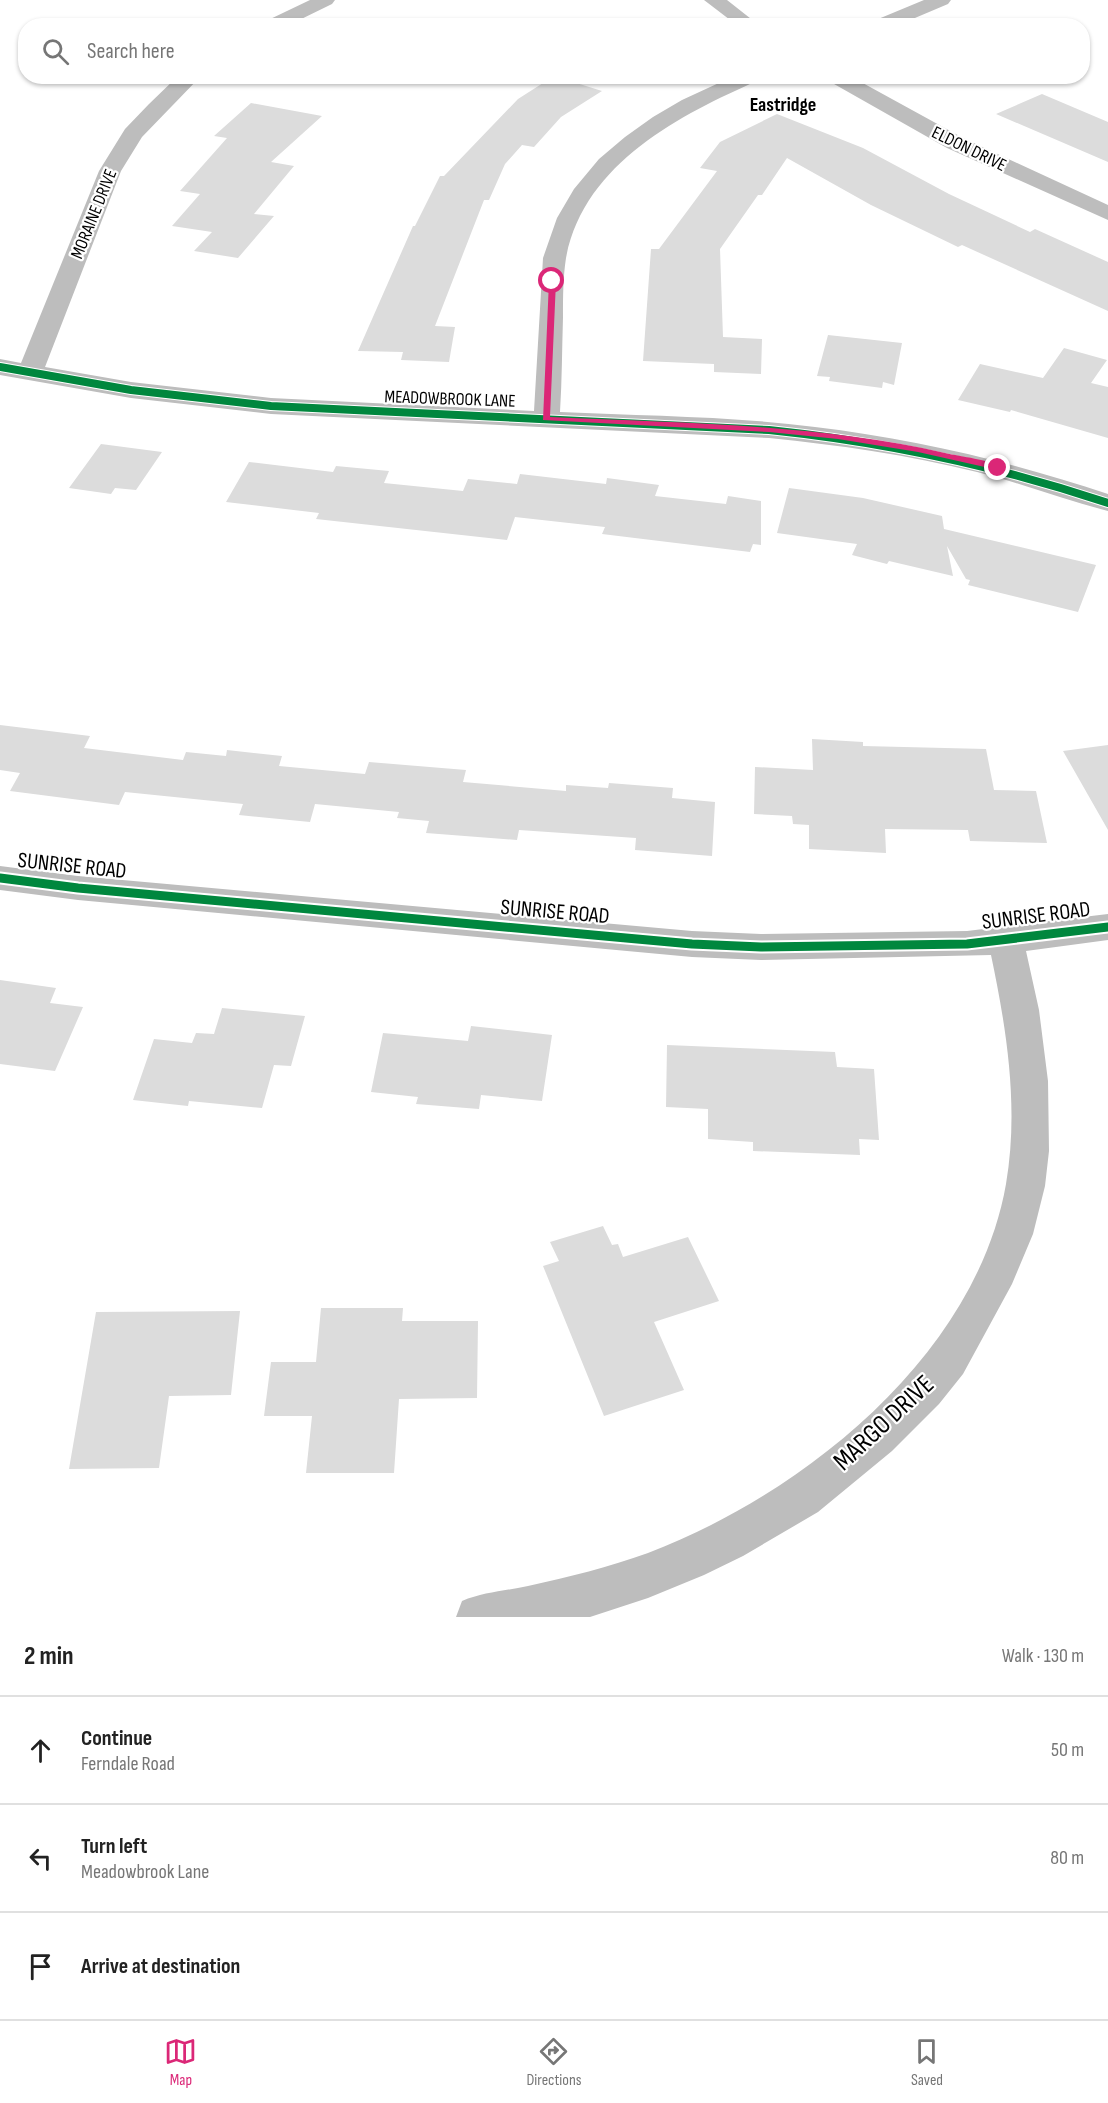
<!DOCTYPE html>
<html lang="en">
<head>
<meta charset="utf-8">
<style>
	body { margin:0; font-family:"Sofia Sans Condensed",sans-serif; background:#f2f2f2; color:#222 }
	.stop { position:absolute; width:18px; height:18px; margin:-14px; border:4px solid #db2777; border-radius:50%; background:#fff }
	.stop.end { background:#db2777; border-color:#fff; box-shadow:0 2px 6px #0008 }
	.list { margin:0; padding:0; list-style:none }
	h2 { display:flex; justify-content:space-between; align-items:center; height:78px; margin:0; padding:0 24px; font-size:26px }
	h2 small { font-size:20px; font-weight:400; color:#767676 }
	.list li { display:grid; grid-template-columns:39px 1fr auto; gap:18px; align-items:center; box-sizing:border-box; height:108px; padding:0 24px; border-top:2px solid #e0e0e0 }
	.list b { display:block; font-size:22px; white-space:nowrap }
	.list p { margin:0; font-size:20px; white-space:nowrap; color:#767676 }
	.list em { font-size:20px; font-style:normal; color:#767676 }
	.icon { flex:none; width:33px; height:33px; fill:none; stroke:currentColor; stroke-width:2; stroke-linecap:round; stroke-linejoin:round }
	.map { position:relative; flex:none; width:1108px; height:1617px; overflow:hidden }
	.search { position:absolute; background:#fff; box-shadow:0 2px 4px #0004; left:18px; right:18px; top:18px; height:66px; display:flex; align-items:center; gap:15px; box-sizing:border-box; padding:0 21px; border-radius:24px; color:#767676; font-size:22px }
	.sheet { height:402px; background:#fff }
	nav { display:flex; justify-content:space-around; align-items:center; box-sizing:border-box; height:84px; border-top:2px solid #e0e0e0; background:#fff; font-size:16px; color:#767676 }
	nav a { display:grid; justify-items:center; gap:3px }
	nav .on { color:#db2777 }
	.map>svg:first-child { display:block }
	.building { fill:#dcdcdc }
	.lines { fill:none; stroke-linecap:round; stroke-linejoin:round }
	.minor { fill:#bdbdbd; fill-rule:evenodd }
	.cycleway-far1-casing { stroke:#fff; stroke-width:10 }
	.cycleway-casing { stroke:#fff; stroke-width:13 }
	.cycleway-far1 { stroke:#00873e; stroke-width:8 }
	.cycleway { stroke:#00873e; stroke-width:9 }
	.route { fill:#db2777 }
	.labels { text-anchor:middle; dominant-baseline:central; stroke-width:4.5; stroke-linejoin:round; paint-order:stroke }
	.far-street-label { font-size:18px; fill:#000; stroke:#fff }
	.far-neighbourhood-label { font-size:20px; font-weight:bold; fill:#000; stroke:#fff }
	.street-label { font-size:22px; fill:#000; stroke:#fff }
	.near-street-label { font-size:27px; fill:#000; stroke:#fff }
</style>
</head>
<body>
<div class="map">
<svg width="1108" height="1617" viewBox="0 0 1108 1617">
	<rect width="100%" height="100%" fill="#fff"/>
	<path class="building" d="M554 76 602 91 561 117 534 147 522 145 505 164 489 200H484L435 326 455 327 449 362 401 360 403 352 358 351 413 226H415L440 176H444L518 99Z
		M1042 94 1108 122V162L996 114Z
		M251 103 322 116 271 162 294 166 254 214 274 216 238 258 194 251 212 232 172 226 200 194 180 191 227 138 214 136Z
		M777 114 863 148 949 194 1030 232 1035 229 1108 262V311L962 245 958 247 871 205 787 158 762 195H758L720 249 723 337 762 339 761 374 714 372V364L643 361 651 249H659L717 171 700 168 720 142Z
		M828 335 902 343 894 385 883 382 882 388 829 381 830 377 817 376Z
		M1064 348 1107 360 1091 383 1108 387V438L1011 410 1010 412 958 400 980 364 1043 378Z
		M101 444 162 452 136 490 115 488 111 494 69 488Z
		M249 462 333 472 336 466 389 471 384 483 463 491 468 479 517 484 520 474 606 484 607 478 659 485 655 496 726 504 728 496 761 501V545L753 544 750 552 602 534 605 527 515 517 507 540 316 519 319 513 226 502Z
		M789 488 863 498 942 516 944 529 1096 565 1078 612 968 585 970 580 966 579 947 546 953 576 889 561 887 564 852 555 857 544 777 533Z
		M0 725 90 736 84 748 183 760 186 752 226 756 227 750 282 756 279 766 365 774 369 762 466 770 463 782 566 791V785L608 788 609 783 673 788 672 798 715 802 712 856 635 850 636 838 519 830 517 840 426 833 429 821 397 818 399 812 315 804 310 822 239 815 243 804 125 792 119 805 10 791 20 773 0 770Z
		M812 739 863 742V746L986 749 994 790 1036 791 1047 843 970 841 968 830 885 829 886 853 809 849V825L793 824 792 816 754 814 755 767 813 770Z
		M1108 745V830L1063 751Z
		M0 980 56 988 50 1003 83 1007 55 1071 0 1064Z
		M222 1008 305 1016 291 1066 274 1065 262 1108 189 1101 188 1106 133 1100 154 1039 192 1043 196 1033 214 1034Z
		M471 1026 552 1035 542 1101 481 1095 479 1109 416 1104 418 1097 371 1092 383 1033 468 1041Z
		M667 1045 835 1052 837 1067 874 1069 879 1140 859 1139 860 1155 753 1151V1142L708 1139V1109L666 1107Z
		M603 1226 612 1245 618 1244 623 1257 688 1237 719 1301 654 1322 684 1390 604 1416 543 1266 559 1261 550 1242Z
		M321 1308H403L402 1321H478L477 1398 399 1399 394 1473H306L312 1416H264L271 1362H316Z
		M240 1311 231 1395 169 1396 159 1468 69 1469 96 1312Z"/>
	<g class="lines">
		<path class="minor" d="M310 0H335L332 4 287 26H262L264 22Z
			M704 0H727L760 26H738Z
			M924 0H951L948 4 896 26H869L871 22Z
			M178 76H201L142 137 121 171 45 367 131 382 271 398 534 411 543 258 557 218 574 189 599 159 625 137 653 117 682 100 734 76H762L759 80C680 115 584 163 566 258 563 277 563 297 563 317 562 348 562 380 560 412 644 416 730 416 815 427 915 439 1012 462 1108 494V511C1064 500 1021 483 977 472 908 455 839 445 769 438L271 414 131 398 0 375V359L21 363 99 171 125 129 149 104Z
			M824 76H850L963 138 1108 205V220L947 148 827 80Z
			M0 866 78 876 692 931 761 934 967 931 1108 914V940L1026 951 1039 1010 1048 1081 1049 1151 1045 1186 1033 1234 1012 1284 963 1374 939 1404 892 1451 818 1512 743 1556 704 1575 648 1598 590 1617H456L462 1601C484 1592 505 1591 528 1586 569 1577 609 1567 648 1553 803 1494 976 1356 1006 1184 1019 1108 1007 1031 991 955L761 960 692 957 78 900 0 890Z"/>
		<defs>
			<path id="cycleway-far1" d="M0 367 131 390 271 406 769 430C885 442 997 466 1108 503"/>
			<path id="cycleway" d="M0 878 78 888 692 944 761 947 967 944 1108 927"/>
		</defs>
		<use href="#cycleway-far1" class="cycleway-far1-casing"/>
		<use href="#cycleway" class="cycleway-casing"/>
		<use href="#cycleway-far1" class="cycleway-far1"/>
		<use href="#cycleway" class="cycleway"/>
	</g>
	<path class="route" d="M552 279 556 281 550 417C682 423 816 424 945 453 962 457 988 459 1002 468L998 470 918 452 838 439 769 432 543 420 549 281Z"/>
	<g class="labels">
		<g class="far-street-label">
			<text transform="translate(969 149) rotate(26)">ELDON DRIVE</text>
			<text transform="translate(94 214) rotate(-68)">MORAINE DRIVE</text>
			<text transform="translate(450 399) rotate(2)">MEADOWBROOK LANE</text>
		</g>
		<g class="far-neighbourhood-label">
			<text x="783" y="105">Eastridge</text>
		</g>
		<g class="street-label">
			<text transform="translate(72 866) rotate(6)">SUNRISE ROAD</text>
			<text transform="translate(555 912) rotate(5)">SUNRISE ROAD</text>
			<text transform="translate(1036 916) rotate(-7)">SUNRISE ROAD</text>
		</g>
		<g class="near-street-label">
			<text transform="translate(884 1423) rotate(-43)">MARGO DRIVE</text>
		</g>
	</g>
</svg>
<div class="stop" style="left:552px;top:281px"></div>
<div class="stop end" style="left:998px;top:468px"></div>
<div class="search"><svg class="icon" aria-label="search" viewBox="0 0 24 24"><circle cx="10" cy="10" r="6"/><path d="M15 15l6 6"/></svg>Search here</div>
</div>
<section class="sheet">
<h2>2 min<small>Walk · 130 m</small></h2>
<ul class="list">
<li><svg class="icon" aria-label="ahead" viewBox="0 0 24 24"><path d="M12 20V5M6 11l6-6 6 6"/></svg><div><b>Continue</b><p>Ferndale Road</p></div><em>50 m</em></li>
<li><svg class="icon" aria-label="left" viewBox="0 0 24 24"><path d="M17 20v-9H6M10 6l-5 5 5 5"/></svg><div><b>Turn left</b><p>Meadowbrook Lane</p></div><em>80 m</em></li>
<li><svg class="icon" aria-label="arrive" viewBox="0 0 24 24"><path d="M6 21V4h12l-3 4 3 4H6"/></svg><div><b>Arrive at destination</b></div></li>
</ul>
</section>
<nav>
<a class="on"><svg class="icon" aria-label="map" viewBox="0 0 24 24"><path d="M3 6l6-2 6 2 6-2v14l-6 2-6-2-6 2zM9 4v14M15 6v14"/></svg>Map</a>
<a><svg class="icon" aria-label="directions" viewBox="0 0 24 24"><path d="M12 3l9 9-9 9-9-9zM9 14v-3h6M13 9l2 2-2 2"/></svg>Directions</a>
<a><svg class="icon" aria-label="saved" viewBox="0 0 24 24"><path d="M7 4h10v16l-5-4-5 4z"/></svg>Saved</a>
</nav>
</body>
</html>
